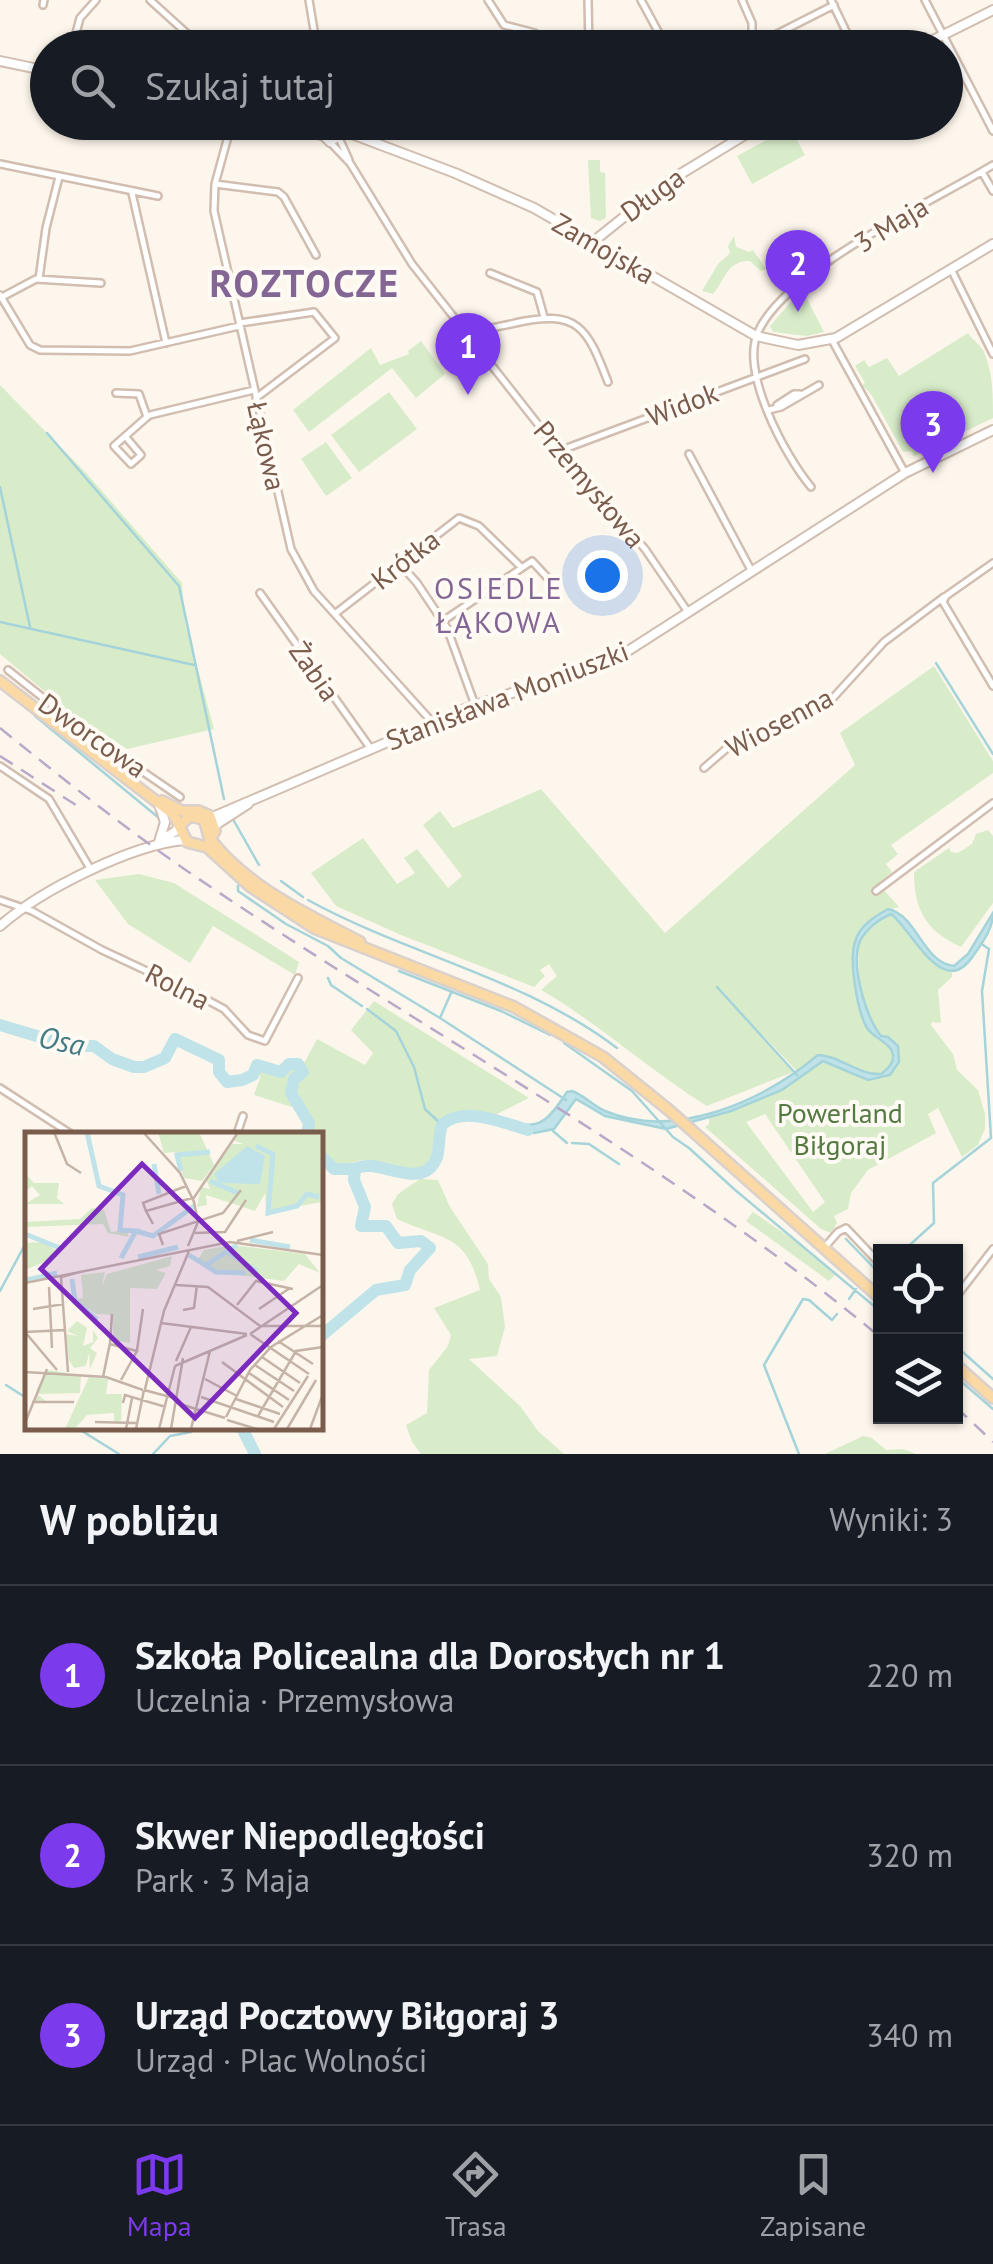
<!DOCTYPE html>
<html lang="pl">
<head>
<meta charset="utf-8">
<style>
	body { margin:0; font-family:"PT Sans",sans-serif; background:#242831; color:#f1f3f6 }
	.controls { position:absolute; right:30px; bottom:30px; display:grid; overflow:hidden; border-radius:0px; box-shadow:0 2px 8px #0004 }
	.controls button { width:90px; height:90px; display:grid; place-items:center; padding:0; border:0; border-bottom:2px solid #363941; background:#171b24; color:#f1f3f6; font:50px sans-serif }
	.you { position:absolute; left:602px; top:575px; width:35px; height:35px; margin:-25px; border:8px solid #fff; border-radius:50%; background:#1a73e8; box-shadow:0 0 0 15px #1a73e833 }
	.badge { display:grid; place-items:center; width:65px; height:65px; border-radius:50%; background:#7c3aed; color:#fff; font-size:32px; font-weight:700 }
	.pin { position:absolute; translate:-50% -82px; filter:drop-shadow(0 2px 5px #0008) }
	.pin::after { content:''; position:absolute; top:52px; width:35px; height:30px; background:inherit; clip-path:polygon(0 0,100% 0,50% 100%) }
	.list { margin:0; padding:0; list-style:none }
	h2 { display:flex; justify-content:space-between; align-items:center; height:130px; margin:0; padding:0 40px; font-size:42px }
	h2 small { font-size:32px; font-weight:400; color:#9ea1a6 }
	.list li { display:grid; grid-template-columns:65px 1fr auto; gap:30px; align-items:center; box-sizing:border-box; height:180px; padding:0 40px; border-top:2px solid #363941 }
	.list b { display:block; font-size:38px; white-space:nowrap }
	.list p { margin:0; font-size:32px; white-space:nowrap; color:#9ea1a6 }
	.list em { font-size:32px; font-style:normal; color:#9ea1a6 }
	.icon { flex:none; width:55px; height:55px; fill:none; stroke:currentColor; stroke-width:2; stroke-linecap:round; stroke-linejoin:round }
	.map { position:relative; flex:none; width:993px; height:1454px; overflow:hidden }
	.search { position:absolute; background:#171b24; box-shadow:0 2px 8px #0004; left:30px; right:30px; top:30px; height:110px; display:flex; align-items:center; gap:25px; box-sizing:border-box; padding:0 35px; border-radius:55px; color:#9ea1a6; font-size:38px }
	.sheet { height:670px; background:#171b24 }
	nav { display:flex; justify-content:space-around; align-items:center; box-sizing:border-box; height:140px; border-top:2px solid #363941; background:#171b24; font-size:28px; color:#9ea1a6 }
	nav a { display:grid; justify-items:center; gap:5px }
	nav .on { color:#7c3aed }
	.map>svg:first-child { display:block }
	.green { fill:#d8ecc9; fill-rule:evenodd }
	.water { fill:#bfe3e8; stroke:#a5d3da; stroke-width:2.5 }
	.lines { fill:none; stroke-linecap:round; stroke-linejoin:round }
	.stream { stroke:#a5d3da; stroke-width:2.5 }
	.river { stroke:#bfe3e8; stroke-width:12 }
	.minor-casing { stroke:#d1beb0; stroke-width:10 }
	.tertiary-casing { stroke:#d1beb0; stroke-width:12 }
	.primary-casing { stroke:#dad1cd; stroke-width:14 }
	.minor { stroke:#fff; stroke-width:5 }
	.tertiary { stroke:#fff; stroke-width:8 }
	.primary { stroke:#fbd9a5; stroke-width:9 }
	.rail { stroke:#b9a8c9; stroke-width:2.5; stroke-dasharray:15 10; stroke-linecap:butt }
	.labels { text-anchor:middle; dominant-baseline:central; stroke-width:8; stroke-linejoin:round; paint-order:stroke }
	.street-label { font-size:28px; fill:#7a5c4d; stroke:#fffaf3 }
	.park-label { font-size:28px; fill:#537a41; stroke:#fffaf3 }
	.neighbourhood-label { font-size:30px; letter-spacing:2.5px; fill:#846695; stroke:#fffaf3 }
	.water-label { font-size:30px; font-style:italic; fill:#437c86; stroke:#fffaf3 }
	.district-label { font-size:38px; font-weight:bold; letter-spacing:2.5px; fill:#846695; stroke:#fffaf3 }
	.inset-river { fill:none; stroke:#bfe3e8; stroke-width:5 }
	.inset-road { fill:none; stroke:#c5b3a7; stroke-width:2.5 }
	.view { fill:#7b2cbf; fill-opacity:0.15; stroke:#7b2cbf; stroke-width:5 }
	.inset-edge { fill:none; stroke:#7a5c4d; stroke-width:5 }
</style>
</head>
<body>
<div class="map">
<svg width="993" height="1454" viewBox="0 0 993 1454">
	<rect width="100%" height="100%" fill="#fdf6ec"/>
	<path class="green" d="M790 127 805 155 752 184 737 156Z
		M588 160H600V172L605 173 606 218 600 221 591 218Z
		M734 236 736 247 749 252 753 250 766 269 761 271 750 261C727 260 725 280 713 294L702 291 718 264 730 253 728 246Z
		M802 289 824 332 807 336 773 332 770 326Z
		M968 333C974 342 979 343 984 352 993 373 993 395 993 418L914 456 911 451 903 452 871 394 862 385 865 383 855 366 864 360 869 367 887 358 899 376Z
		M421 341 445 374 416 398 392 368 309 432 293 410 371 348 380 365 409 354 408 351Z
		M0 385 87 474 182 583 185 622 214 729 127 749 67 710 0 654Z
		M389 392 417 429 359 472 331 435Z
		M326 442 352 478 326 496 301 459Z
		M934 666 993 761V773L891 845 898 854 886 864 892 872 874 887 878 893 883 889 899 907C856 918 851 941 856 983 857 998 860 1016 867 1029 874 1039 893 1043 894 1056 894 1064 887 1070 881 1074 837 1076 842 1035 799 1073L712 983 793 1072 707 1106C650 1071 600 1024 541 990L557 976 549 964 540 970 545 976 534 987 401 935 336 906 311 873 363 838 397 884 415 873 404 858 417 849 448 888 462 876 423 825 440 811 453 828 541 789 665 933 855 765 840 733Z
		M988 830 993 836V903L961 947C926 931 914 910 914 872L949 848 951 852 958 853 972 844 976 834Z
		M139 874 174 883 299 962 295 975 213 926 190 963 128 924 95 880Z
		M890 913 933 964 952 971V977L938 990 941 1023 932 1022 931 1025 953 1054 957 1070 978 1090 985 1114V1129L978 1145 962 1157 938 1108 928 1114 936 1133 868 1170 851 1193 848 1209 834 1216 837 1223 831 1233 821 1229 705 1127 709 1124V1117L782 1090 823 1061 868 1080 890 1075 898 1046C886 1039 875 1033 869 1020 862 1005 854 954 861 940 867 928 879 920 890 913ZM765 1114 825 1202 813 1212 746 1122Z
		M374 1001 529 1098 493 1116 464 1112 441 1119C433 1133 439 1154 427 1165 411 1180 383 1160 364 1160 348 1160 345 1176 327 1162L328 1155 320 1154V1134H309L312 1124 299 1108 293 1090 296 1079 304 1074 303 1065 317 1039 365 1065 373 1053 351 1030Z
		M293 1065 299 1066 302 1072 290 1086 295 1108 254 1095 260 1078 258 1066 285 1073Z
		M420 1179 438 1180 450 1207 488 1264 489 1279 501 1297 505 1327 497 1356 469 1359 520 1406 538 1431 564 1454H421L412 1442 406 1425 427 1413 429 1370 448 1346 451 1335 434 1308 480 1290C466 1232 444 1241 397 1219L392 1204 398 1194Z
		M753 1212 791 1238 835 1275 829 1281 746 1221Z
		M863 1436 872 1438 886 1450 903 1449 916 1454H825Z"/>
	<path class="water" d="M888 909C917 915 923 963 954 966L968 954 993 913C993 929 982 943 973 956 943 1001 913 931 891 914 879 919 866 929 860 941 850 965 866 1017 881 1036L888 1037 898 1046 899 1062 890 1075 868 1080 823 1061 782 1090 731 1111 666 1129 605 1116 576 1099 554 1129 534 1133 512 1128 513 1122C542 1132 552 1114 567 1092L572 1091C584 1095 593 1106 605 1111 676 1141 764 1100 818 1055 841 1056 857 1075 881 1074 887 1069 894 1064 893 1055 892 1043 873 1038 867 1028 857 1011 849 960 855 942 859 926 874 917 888 909Z"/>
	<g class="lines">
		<path class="stream" d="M47 433 179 586 224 799
			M0 487 30 627
			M0 622 194 665
			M936 663 993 754
			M35 716 159 818
			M234 821 259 865
			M281 881 303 897
			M238 886V891L286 924 328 946 341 958 440 1018 566 1100
			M308 900C408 955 525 978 617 1048
			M399 971 501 1011 550 1035
			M328 978 331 985 362 1006
			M717 987 797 1075
			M367 1009 396 1031 414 1067 425 1109 442 1125
			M440 1018 451 993
			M564 1043 632 1091 673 1137 689 1148 734 1189 880 1311
			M553 1131 567 1143
			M572 1143 589 1144 619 1164
			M846 1239 880 1274
			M902 1252 934 1223 933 1183 991 1138 982 991 989 949 983 945
			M0 1291 28 1239
			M849 1299 856 1289
			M956 1346 993 1379
			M956 1377 993 1409
			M6 1385 28 1399
			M74 1426 119 1454
			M153 1454 170 1436 191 1432 196 1426
			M799 1454 764 1365 803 1299 809 1300 832 1320 837 1314"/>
		<path class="river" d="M0 1025 70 1046H94L112 1059 134 1067H144L165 1058 175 1039 219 1060V1072L227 1082 242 1080 253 1075 257 1065 281 1072 289 1064H298L303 1072 294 1079 291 1093 309 1123 307 1134
			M320 1155 334 1169H355
			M320 1337 376 1290 405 1285 410 1270 430 1248 421 1241 398 1243 386 1226H361L365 1207 354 1180 355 1169C378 1155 422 1195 437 1157 440 1147 438 1136 442 1125 463 1105 504 1123 528 1130
			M241 1426 255 1454"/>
		<defs>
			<path id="minor" d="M150 0 203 48
				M309 0 317 48
				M488 0 504 25 535 33
				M588 0 589 48
				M641 0 667 48
				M742 0 752 23V48
				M831 0 854 48
				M925 0 993 131
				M43 5 44 0
				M752 42 769 38 834 5
				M72 48 80 18 96 0
				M232 122 215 184 214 211 291 549 314 591 433 723
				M635 126 640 122
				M339 138 349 160
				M330 142 350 163 412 264 559 451 645 549 688 612
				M0 164 158 196
				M982 172 993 191
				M215 184 278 192 284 197 316 255
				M132 193 166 343
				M951 269 993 354
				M490 273 537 292 544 317
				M39 279 46 228 59 177
				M0 295 30 345 40 350 130 351 239 326
				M2 297 36 279 101 283
				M240 323 314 312 335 338 256 398
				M469 336C482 328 500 327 515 323 578 309 587 327 608 382
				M832 340 905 473
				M116 393 139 394 147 417
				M777 405 794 394H800
				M769 410 781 407 819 385
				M125 436 141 455 131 464 114 446 147 417 150 415 254 390
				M559 451 805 359
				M689 454 751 570
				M811 487C785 456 740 372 758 332 786 269 932 202 993 165
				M993 563 946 596 943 602 993 686
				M400 564 417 583 447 628 475 705
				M260 593 371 749
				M336 613 459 518 479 526 521 567
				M443 621 532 561 557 588
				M8 670 95 739 180 797
				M0 766 49 799 91 870
				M704 768 726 749 766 733 832 699 884 642 944 597
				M876 891 993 803
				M0 900 32 911 102 950 196 994 224 1009 248 1035 265 1041 298 978
				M0 1088 71 1134
				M237 1134 243 1116
				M824 1248 838 1232 846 1228 880 1264
				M956 1297 993 1249"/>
			<path id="tertiary" d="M917 48 993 10
				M0 61 48 71
				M289 122 321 135
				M327 122 321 133 330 142 341 135 340 128 335 122
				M341 130 455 173 534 208 756 336 798 345 836 338 993 244
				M594 241 669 181 766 122
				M208 819 467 708 617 658 905 473 993 430
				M214 826 248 804
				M159 842 165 822 159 804
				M159 842 180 828
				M0 926C41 890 131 845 184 840"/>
			<path id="primary" d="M0 681 174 815 187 842 207 847 251 887 314 928 514 1007 603 1057 670 1111 880 1298
				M162 801 182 811H199L210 816 215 831 209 841
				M180 825 190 816 203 819C208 826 206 833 211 840 248 888 309 915 360 942
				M956 1365 993 1398"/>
		</defs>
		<use href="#minor" class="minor-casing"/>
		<use href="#tertiary" class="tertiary-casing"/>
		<use href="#primary" class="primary-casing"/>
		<use href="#minor" class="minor"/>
		<use href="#tertiary" class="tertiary"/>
		<use href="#primary" class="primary"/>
		<path class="rail" d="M0 728C63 779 126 829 193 875 422 1031 667 1160 880 1337
			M0 756 79 807
			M956 1407 993 1442"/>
	</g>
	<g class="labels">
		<g class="street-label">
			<text transform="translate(652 194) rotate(-36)">Długa</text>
			<text transform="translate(891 224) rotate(-31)">3 Maja</text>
			<text transform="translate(604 248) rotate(30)">Zamojska</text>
			<text transform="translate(682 404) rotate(-21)">Widok</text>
			<text transform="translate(267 446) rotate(77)">Łąkowa</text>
			<text transform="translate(590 484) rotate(50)">Przemysłowa</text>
			<text transform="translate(405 559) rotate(-38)">Krótka</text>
			<text transform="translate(315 671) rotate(55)">Żabia</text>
			<text transform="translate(507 695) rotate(-21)">Stanisława Moniuszki</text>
			<text transform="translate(779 722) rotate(-28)">Wiosenna</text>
			<text transform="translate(93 735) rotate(35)">Dworcowa</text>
			<text transform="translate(178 986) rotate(27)">Rolna</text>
		</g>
		<g class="park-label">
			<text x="840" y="1112">Powerland<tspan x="840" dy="32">Biłgoraj</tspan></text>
		</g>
		<g class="neighbourhood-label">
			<text x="499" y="587">OSIEDLE<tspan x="499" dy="34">ŁĄKOWA</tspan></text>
		</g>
		<g class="water-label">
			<text transform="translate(62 1040) rotate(12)">Osa</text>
		</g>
		<g class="district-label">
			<text x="305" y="282">ROZTOCZE</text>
		</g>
	</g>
	<g transform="translate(25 1132)">
		<rect width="298" height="298" fill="#fdf6ec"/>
		<path d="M133 0H174L189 33 177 49 159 46 151 20 139 21ZM211 0H297V70L241 80 240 61 230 79 181 63 182 73 172 75 176 55 185 57 181 47 207 12H218L210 9ZM0 41 9 51H34L32 66 39 72H0L15 63 7 54 0 60ZM67 76 79 78 86 100 102 98 104 105 83 101 78 92 0 95V90L55 87ZM17 110 33 119 31 125 0 138V111ZM206 113 280 122 295 141 274 132 259 149 191 140 172 129 179 118ZM147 124 145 134 131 138 141 141 132 157 105 156V211L88 208V183L71 182 50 167 58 166 56 143 80 140 77 154 82 142ZM52 189 62 196 58 214 68 210V198L73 206 65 216 72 221 65 237 64 221 61 234 49 236 44 228 41 202 53 204 42 199ZM23 238 56 243 55 261 12 262 21 269 9 270 12 257ZM64 245 83 247 81 262H97L96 290 89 289V281L62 283 51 295 56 297H40Z" fill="#d8ecc9"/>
		<path d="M222 14 240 24 235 52 194 51 189 42Z" fill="#bfe3e8"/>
		<path class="inset-river" d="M62 0 74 54 98 63 95 98 111 99 96 126M231 14 248 22 243 81 272 74 282 62 294 65M129 32 134 62M156 39 152 23 185 20M185 49 213 61M111 99 128 104 169 74M0 102 35 116M225 108 265 115M204 121 232 139M164 123 191 140 220 141M113 125 153 115M181 133 212 113M47 147 50 169 72 188M2 148 32 141"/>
		<path class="inset-road" d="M29 0 42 32 56 41M118 0 155 41 169 70 173 90 163 114M168 67 212 2M121 79 118 71 161 54M128 92 121 79 167 66M170 101 200 100 221 68M212 109 248 100M138 113 134 102 198 81 216 58M0 151 205 110 298 123M151 153 183 155 235 194M24 155 27 216M212 173 231 149 268 157M8 177 39 172M234 177 265 156M158 178 169 176 172 153M87 182 85 212 112 219 96 248M136 191 222 202M235 194H298M0 200 32 238M0 200 40 198M225 202 298 153M225 202 284 242M253 209 288 232M112 218 118 177M237 225 275 251M151 229 166 195M197 230 258 275M230 233 269 259M150 234 222 203M0 240 81 245 118 258M43 240 36 145 55 140M224 241 264 268M78 245 85 211M180 247 212 264M120 257 139 179 164 119M119 258 153 267M176 265 249 290M211 267 255 282M7 270H49M98 271 100 263 141 275M152 271 200 286M233 284 271 219 298 215M201 285 225 238 246 215 298 183M202 288 232 297M70 290 112 291M0 291 22 237M101 297 107 266M111 297 119 258M134 297 150 234M146 297 158 226M166 297 185 219M249 297 283 244M262 297 291 248M285 297 298 262"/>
		<path class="view" d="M117 32 271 181 170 286 16 137Z"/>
		<rect width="298" height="298" class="inset-edge"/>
	</g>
</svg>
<div class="controls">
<button><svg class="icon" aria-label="locate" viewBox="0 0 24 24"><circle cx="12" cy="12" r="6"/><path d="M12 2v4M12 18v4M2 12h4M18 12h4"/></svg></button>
<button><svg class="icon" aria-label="layers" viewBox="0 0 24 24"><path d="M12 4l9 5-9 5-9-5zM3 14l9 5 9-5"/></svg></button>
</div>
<div class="you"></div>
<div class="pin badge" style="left:468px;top:395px">1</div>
<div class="pin badge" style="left:798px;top:312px">2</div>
<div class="pin badge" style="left:933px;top:473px">3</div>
<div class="search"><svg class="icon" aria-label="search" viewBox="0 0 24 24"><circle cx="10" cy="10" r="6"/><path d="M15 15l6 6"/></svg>Szukaj tutaj</div>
</div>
<section class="sheet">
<h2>W pobliżu<small>Wyniki: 3</small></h2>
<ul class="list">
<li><span class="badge">1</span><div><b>Szkoła Policealna dla Dorosłych nr 1</b><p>Uczelnia · Przemysłowa</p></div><em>220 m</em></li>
<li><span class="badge">2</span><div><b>Skwer Niepodległości</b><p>Park · 3 Maja</p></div><em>320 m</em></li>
<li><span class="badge">3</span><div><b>Urząd Pocztowy Biłgoraj 3</b><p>Urząd · Plac Wolności</p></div><em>340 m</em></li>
</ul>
</section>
<nav>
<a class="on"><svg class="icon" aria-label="map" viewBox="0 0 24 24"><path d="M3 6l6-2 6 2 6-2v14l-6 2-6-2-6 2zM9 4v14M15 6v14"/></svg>Mapa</a>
<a><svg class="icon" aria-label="directions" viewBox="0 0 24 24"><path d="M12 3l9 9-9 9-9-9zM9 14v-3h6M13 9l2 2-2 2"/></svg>Trasa</a>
<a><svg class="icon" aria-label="saved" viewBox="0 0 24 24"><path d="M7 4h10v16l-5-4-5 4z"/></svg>Zapisane</a>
</nav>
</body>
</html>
